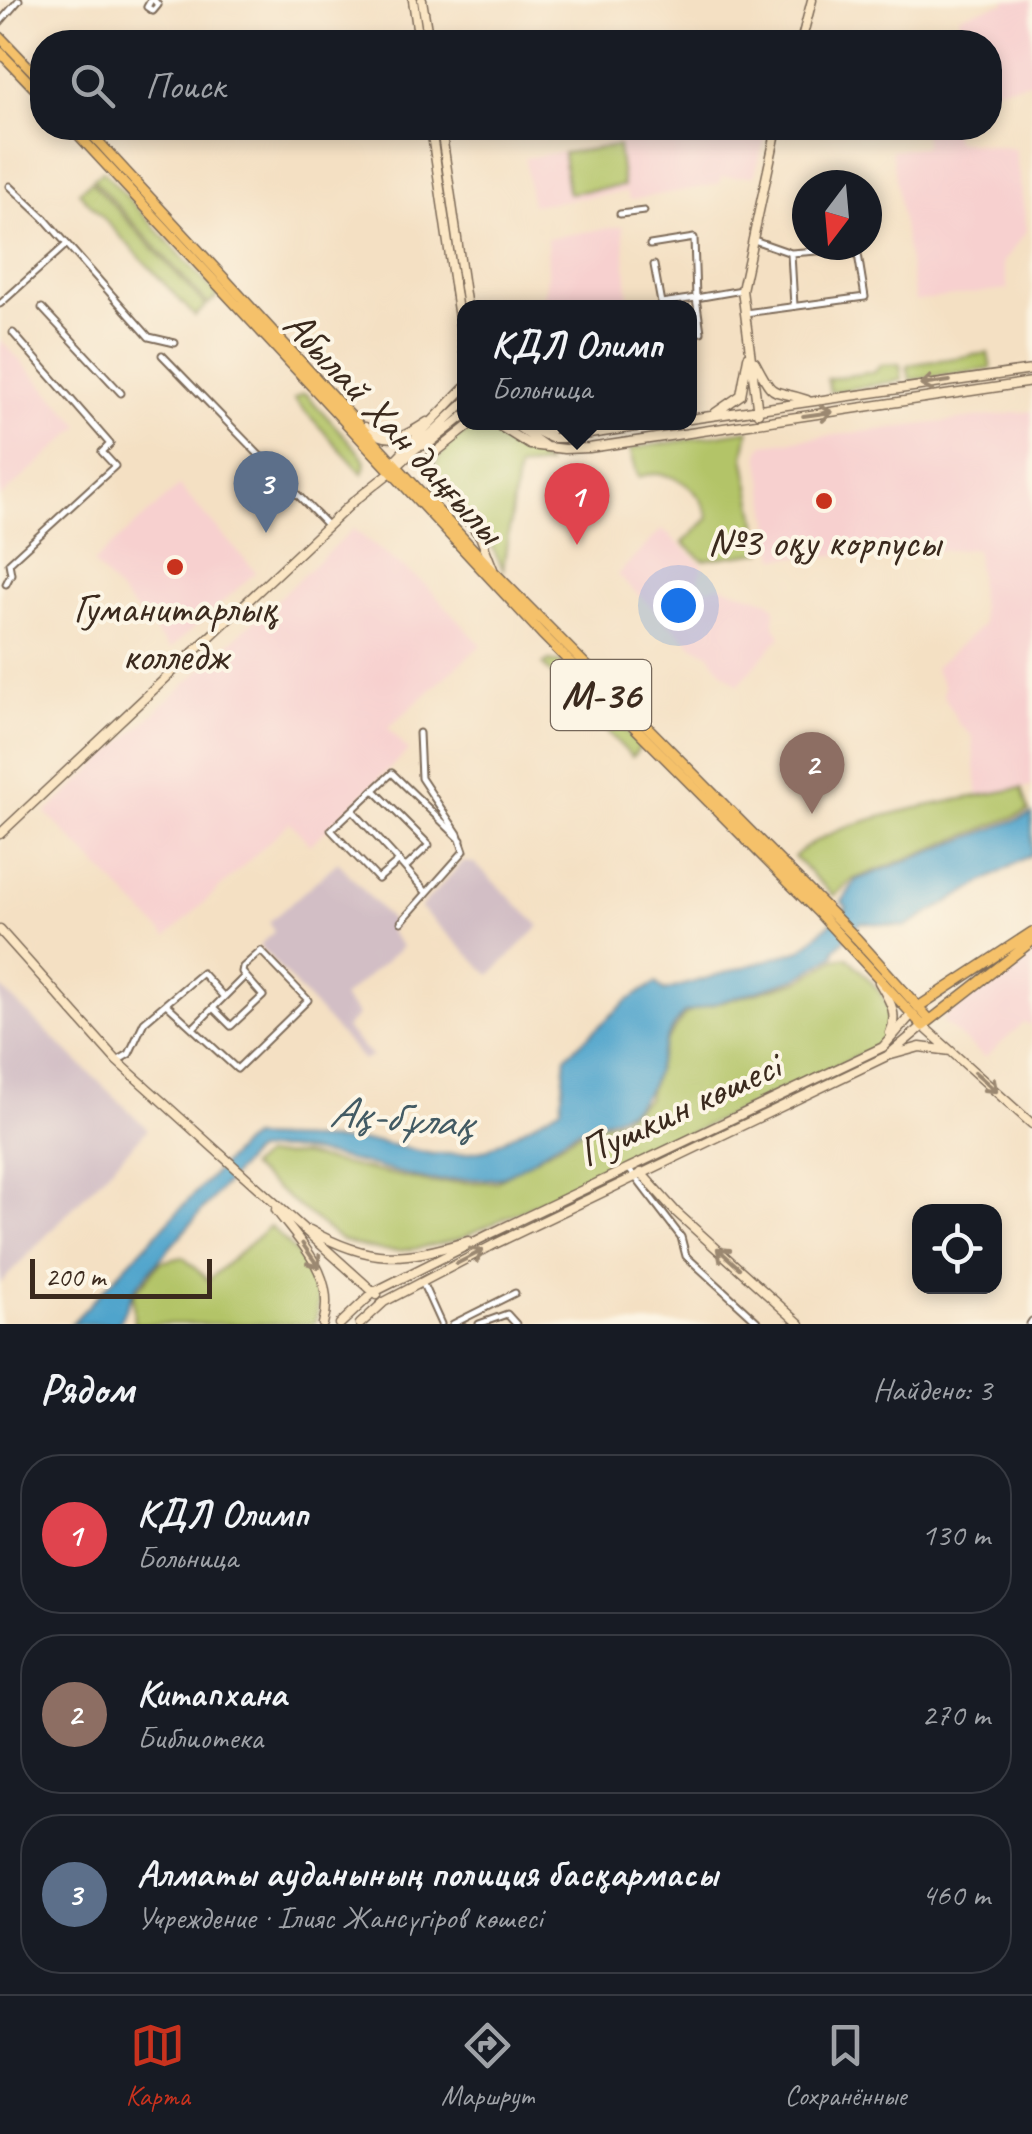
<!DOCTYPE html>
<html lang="ru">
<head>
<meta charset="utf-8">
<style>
	body { margin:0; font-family:Caveat,sans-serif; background:#20242c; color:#f1f3f6 }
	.controls { position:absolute; right:30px; bottom:30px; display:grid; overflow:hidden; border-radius:20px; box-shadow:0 5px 15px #0003 }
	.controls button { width:90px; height:90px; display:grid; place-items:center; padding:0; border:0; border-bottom:2px solid #363941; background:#171b24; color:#f1f3f6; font:50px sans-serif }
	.compass { position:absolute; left:792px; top:170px; width:90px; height:90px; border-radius:50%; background:#171b24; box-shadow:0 5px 15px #0003; rotate:196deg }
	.scale { position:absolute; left:30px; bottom:25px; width:182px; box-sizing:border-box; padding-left:10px; border:5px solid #3b2a1e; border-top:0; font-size:28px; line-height:35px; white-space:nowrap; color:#3b2a1e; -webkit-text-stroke:8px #fcf5e5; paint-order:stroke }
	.you { position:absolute; left:678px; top:605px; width:35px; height:35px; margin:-25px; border:8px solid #fff; border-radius:50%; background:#1a73e8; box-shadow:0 0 0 15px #1a73e833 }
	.badge { display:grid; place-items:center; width:65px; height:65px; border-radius:50%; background:#c8321e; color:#fff; font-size:32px; font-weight:700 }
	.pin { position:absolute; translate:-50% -82px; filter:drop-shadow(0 2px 5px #0008) }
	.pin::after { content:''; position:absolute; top:52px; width:35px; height:30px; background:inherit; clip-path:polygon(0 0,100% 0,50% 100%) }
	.popup { position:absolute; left:457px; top:300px; width:240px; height:130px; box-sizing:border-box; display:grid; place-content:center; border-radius:20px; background:#171b24; filter:drop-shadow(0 2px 8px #0005); font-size:32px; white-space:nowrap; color:#9ea1a6 }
	.popup b { font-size:38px; color:#f1f3f6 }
	.popup::after { content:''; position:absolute; left:50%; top:100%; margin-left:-20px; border:20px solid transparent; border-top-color:#171b24 }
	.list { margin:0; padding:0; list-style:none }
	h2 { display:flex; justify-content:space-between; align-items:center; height:130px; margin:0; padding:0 40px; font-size:42px }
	h2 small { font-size:32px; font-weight:400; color:#9ea1a6 }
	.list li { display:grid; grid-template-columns:65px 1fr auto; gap:30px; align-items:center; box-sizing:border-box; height:160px; margin:0 20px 20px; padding:0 20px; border:2px solid #363941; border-radius:40px }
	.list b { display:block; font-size:38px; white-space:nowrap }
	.list p { margin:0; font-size:32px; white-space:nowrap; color:#9ea1a6 }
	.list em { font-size:32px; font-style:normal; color:#9ea1a6 }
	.icon { flex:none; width:55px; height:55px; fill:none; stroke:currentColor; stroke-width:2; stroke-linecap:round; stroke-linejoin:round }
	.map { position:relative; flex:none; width:1032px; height:1324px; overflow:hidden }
	.search { position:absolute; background:#171b24; box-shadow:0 5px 15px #0003; left:30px; right:30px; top:30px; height:110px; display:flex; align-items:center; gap:25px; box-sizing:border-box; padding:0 35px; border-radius:40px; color:#9ea1a6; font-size:38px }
	.sheet { height:670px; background:#171b24 }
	nav { display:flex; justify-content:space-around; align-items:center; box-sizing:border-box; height:140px; border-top:2px solid #363941; background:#171b24; font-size:28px; color:#9ea1a6 }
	nav a { display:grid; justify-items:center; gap:5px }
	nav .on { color:#c8321e }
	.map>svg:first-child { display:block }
	.built { fill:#f7d0cf }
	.industrial { fill:#d2bec5 }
	.green { fill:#b3c467; stroke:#777742; stroke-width:2.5 }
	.water { fill:#50a4cc; stroke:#466775; stroke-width:2.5 }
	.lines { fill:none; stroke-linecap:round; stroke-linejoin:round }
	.street-casing { stroke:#7c6a58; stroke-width:9 }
	.secondary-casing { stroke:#7c6a58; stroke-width:11 }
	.primary-casing { stroke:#7c6a58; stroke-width:12 }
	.street { stroke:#fff; stroke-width:5 }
	.secondary { stroke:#fbe6c4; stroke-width:8 }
	.primary { stroke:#f5c16b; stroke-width:9 }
	.oneway { stroke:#9b8871 }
	.poi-dot { fill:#c8321e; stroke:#fcf5e5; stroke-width:4 }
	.labels { text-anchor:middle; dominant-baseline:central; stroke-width:8; stroke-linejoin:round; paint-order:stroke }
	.shield { fill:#fcf5e5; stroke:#75675a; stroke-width:2.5 }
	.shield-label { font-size:40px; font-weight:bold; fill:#3b2a1e }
	.street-label { font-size:42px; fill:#3b2a1e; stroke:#fcf5e5 }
	.poi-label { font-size:42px; fill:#3b2a1e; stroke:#fcf5e5 }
	.water-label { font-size:45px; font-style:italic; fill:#435b64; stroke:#fcf5e5 }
</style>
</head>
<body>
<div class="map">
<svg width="1032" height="1324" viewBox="0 0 1032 1324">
	<rect width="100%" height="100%" fill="#fcf5e5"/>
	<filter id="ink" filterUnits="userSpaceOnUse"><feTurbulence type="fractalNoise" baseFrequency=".01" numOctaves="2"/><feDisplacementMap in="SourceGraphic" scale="20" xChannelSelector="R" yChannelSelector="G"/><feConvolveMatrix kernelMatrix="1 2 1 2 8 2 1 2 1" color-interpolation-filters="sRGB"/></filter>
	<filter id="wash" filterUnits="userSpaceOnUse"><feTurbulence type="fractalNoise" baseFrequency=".0048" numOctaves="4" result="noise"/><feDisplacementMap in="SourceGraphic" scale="40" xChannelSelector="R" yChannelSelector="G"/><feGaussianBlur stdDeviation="2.25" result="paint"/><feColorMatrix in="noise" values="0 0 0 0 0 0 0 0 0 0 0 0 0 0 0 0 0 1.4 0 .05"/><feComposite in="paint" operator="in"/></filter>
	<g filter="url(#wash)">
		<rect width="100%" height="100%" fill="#f4e0c3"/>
		<path class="built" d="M1007 0H1032V82L990 89V42H963L959 15 1005 3Z
			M620 128H768L754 176 721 177 720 184 630 200 626 192 531 205 525 158 622 142Z
			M924 128H952L955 141 1015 149 1027 230 1003 263 1008 289 915 301 891 150 925 146Z
			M623 226 629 307H546L543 304 548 270 547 238Z
			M0 339 81 426 0 498Z
			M1032 411V786L978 797 972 736 958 723 943 694 944 686 934 668 982 625 976 549 776 558 759 454 763 444Z
			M179 486 256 572 170 649 93 563Z
			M353 529 426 585 481 645 388 728 408 751 310 845 290 822 167 937 46 813Z
			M662 529 703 565 698 581 708 589 718 585 769 601 775 608 774 624 781 636 738 685 720 669 709 653 695 647 617 575Z
			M1032 956V1025L1024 1023 985 1058 943 1022 945 1016Z"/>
		<path class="industrial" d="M338 862 395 925 389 931 402 947 342 998 358 1015 345 1028 372 1057 363 1060 259 945 274 932 269 922Z
			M463 862 474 863 540 926 490 975 420 908Z
			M0 987 148 1129 0 1284Z"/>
		<path class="green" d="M618 146 623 186 568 193 563 153Z
			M103 171 218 296 208 304 93 179Z
			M91 181 206 306 195 316 79 192Z
			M988 353 991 369 910 380 907 365Z
			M900 364 902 380 830 392 827 379 874 372 881 365Z
			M302 394 307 395 360 453 366 461 363 474 294 399Z
			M483 425 508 435 547 465 518 468 503 569 489 541 433 472C438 451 463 429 483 425Z
			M749 430 744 456 763 552 703 560 683 543 709 518C700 487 670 466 638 477L630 449Z
			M549 661 560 663 638 743 640 747 632 757 543 665Z
			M1022 788 1029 811 854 879 834 896 794 857C832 817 965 799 1022 788Z
			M848 957C875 988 903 1003 882 1045L461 1238C415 1251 384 1258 339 1239L249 1167 263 1156 301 1155 431 1183 496 1182 576 1134 620 1119 647 1099 665 1043 684 1016 695 1009 800 981 835 959Z
			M270 1226C296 1252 330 1283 314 1324H134L133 1295 161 1262 183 1257 208 1280Z"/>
		<path class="water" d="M1032 814V854L906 927 861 922 835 949 834 955 798 978 684 1013C653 1044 663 1083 635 1105 616 1121 593 1121 572 1133 548 1146 526 1168 501 1177 492 1180 480 1179 470 1179 456 1179 439 1182 424 1179 381 1170 293 1139 252 1153L135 1288 118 1324H71L240 1146 251 1138 378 1142 432 1154H461L488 1149 561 1107 566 1056 627 1001 656 983 664 991 801 950 847 908 842 902 856 880Z"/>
	</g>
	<g filter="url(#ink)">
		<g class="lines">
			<defs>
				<path id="street" d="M151 0 147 7 153 11 158 5 154 0
					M0 22 19 0
					M10 186 44 218 149 337 175 343
					M620 214 644 211
					M650 245 694 238 696 298 661 303 654 265
					M791 254 794 306
					M0 304 67 244
					M42 308 121 393
					M745 313 865 297 857 248 791 253 754 240
					M690 334 701 332 696 298 742 290
					M162 355 328 526
					M6 584 11 574 9 563 115 466 102 452 110 444 13 333
					M374 790 429 845 405 868
					M353 811 399 861 378 879 331 830 392 773 461 840
					M399 861 426 892
					M401 922 464 851 458 834 421 778 419 733
					M166 1004 237 1069 308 1000 261 951 243 967 242 972 263 996 231 1026 213 1008 245 976
					M194 1027 213 1008
					M117 1061 129 1054 144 1022 202 973 223 996
					M629 1169 681 1237 686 1256 760 1324
					M422 1282 441 1324
					M453 1324 515 1293
					M479 1324 507 1314 516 1324
					M1030 1324 1032 1321"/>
				<path id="secondary" d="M413 0 419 42
					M422 0 429 42
					M801 42 812 0
					M431 128 464 352
					M441 128 467 308
					M755 362C776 402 770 387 807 400
					M715 413 741 395 748 357
					M758 413 742 290 777 128
					M690 419 1032 370
					M474 422 431 456 428 473 480 536 493 569
					M493 422 530 445 564 449 589 448 1032 382
					M511 422 545 446
					M537 422 550 432
					M365 427C390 446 404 437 427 422
					M529 427 551 438H563L669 422
					M418 447 429 444 464 416
					M391 464 464 388
					M0 834 353 502 392 471 464 403
					M0 930 117 1061 377 1295
					M879 982C889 1000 899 1013 890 1033
					M891 1055 920 1047 951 1051
					M641 1173 676 1212 800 1324
					M276 1210C302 1245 337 1277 323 1324
					M310 1230C370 1264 403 1261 468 1241
					M340 1324 374 1292 488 1235 883 1047 912 1014
					M360 1324 384 1302 495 1244 887 1056 923 1026 1032 1124"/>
				<path id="primary" d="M0 37 42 81
					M0 52 42 96
					M72 128 542 634 817 911 923 1026 1032 941
					M86 128 495 573 857 939 930 1020
					M918 1007 1032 932"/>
			</defs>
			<use href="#street" class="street-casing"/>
			<use href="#secondary" class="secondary-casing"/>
			<use href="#primary" class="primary-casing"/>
			<use href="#street" class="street"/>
			<use href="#secondary" class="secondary"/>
			<use href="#primary" class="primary"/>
		</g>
		<defs><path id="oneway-shaft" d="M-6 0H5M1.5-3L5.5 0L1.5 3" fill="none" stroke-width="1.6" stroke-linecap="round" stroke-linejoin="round" transform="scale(2.5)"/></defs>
		<g class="oneway">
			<use href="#oneway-shaft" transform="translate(935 383) rotate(172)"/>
			<use href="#oneway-shaft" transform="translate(818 414) rotate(-8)"/>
			<use href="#oneway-shaft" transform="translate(986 1082) rotate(42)"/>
			<use href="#oneway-shaft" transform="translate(311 1256) rotate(55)"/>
			<use href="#oneway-shaft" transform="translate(470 1257) rotate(-27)"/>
			<use href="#oneway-shaft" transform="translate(728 1258) rotate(-138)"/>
		</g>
	</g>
	<g class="poi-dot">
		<circle cx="824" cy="501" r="10"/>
		<circle cx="175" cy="567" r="10"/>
	</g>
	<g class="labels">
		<rect class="shield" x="551" y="660" width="100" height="70" rx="8"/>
		<g class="shield-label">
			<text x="601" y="695">M-36</text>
		</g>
		<g class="street-label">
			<text transform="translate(394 427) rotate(47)">Абылай Хан даңғылы</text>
			<text transform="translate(679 1109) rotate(-25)">Пушкин көшесі</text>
		</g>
		<g class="poi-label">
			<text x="824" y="542">№3 оқу корпусы</text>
			<text x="175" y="608">Гуманитарлық<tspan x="175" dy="48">колледж</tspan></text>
		</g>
		<g class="water-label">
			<text transform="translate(401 1117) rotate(5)">Ақ-бұлақ</text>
		</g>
	</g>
</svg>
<div class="controls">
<button><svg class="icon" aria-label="locate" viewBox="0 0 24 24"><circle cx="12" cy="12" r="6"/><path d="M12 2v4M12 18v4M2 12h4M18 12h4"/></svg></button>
</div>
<svg class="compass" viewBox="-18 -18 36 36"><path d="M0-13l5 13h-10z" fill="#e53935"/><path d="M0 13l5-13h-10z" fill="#9ea1a6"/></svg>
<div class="scale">200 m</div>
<div class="you"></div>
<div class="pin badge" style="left:577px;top:545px;background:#e0444e">1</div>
<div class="popup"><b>КДЛ Олимп</b>Больница</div>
<div class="pin badge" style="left:812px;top:814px;background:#8d6e63">2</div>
<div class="pin badge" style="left:266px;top:533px;background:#5c6f8a">3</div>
<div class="search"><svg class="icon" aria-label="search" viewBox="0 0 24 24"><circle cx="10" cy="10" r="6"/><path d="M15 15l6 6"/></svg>Поиск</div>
</div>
<section class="sheet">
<h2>Рядом<small>Найдено: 3</small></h2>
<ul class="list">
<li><span class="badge" style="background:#e0444e">1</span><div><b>КДЛ Олимп</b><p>Больница</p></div><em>130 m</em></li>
<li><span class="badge" style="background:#8d6e63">2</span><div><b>Китапхана</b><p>Библиотека</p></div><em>270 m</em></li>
<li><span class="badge" style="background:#5c6f8a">3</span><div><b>Алматы ауданының полиция басқармасы</b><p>Учреждение · Ілияс Жансүгіров көшесі</p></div><em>460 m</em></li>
</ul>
</section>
<nav>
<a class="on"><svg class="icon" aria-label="map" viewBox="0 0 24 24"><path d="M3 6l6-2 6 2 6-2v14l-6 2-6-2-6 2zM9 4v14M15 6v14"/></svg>Карта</a>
<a><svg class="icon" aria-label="directions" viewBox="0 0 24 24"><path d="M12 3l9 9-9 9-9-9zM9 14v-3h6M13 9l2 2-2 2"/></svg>Маршрут</a>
<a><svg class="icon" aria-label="saved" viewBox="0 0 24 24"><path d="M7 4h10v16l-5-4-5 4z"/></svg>Сохранённые</a>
</nav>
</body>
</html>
